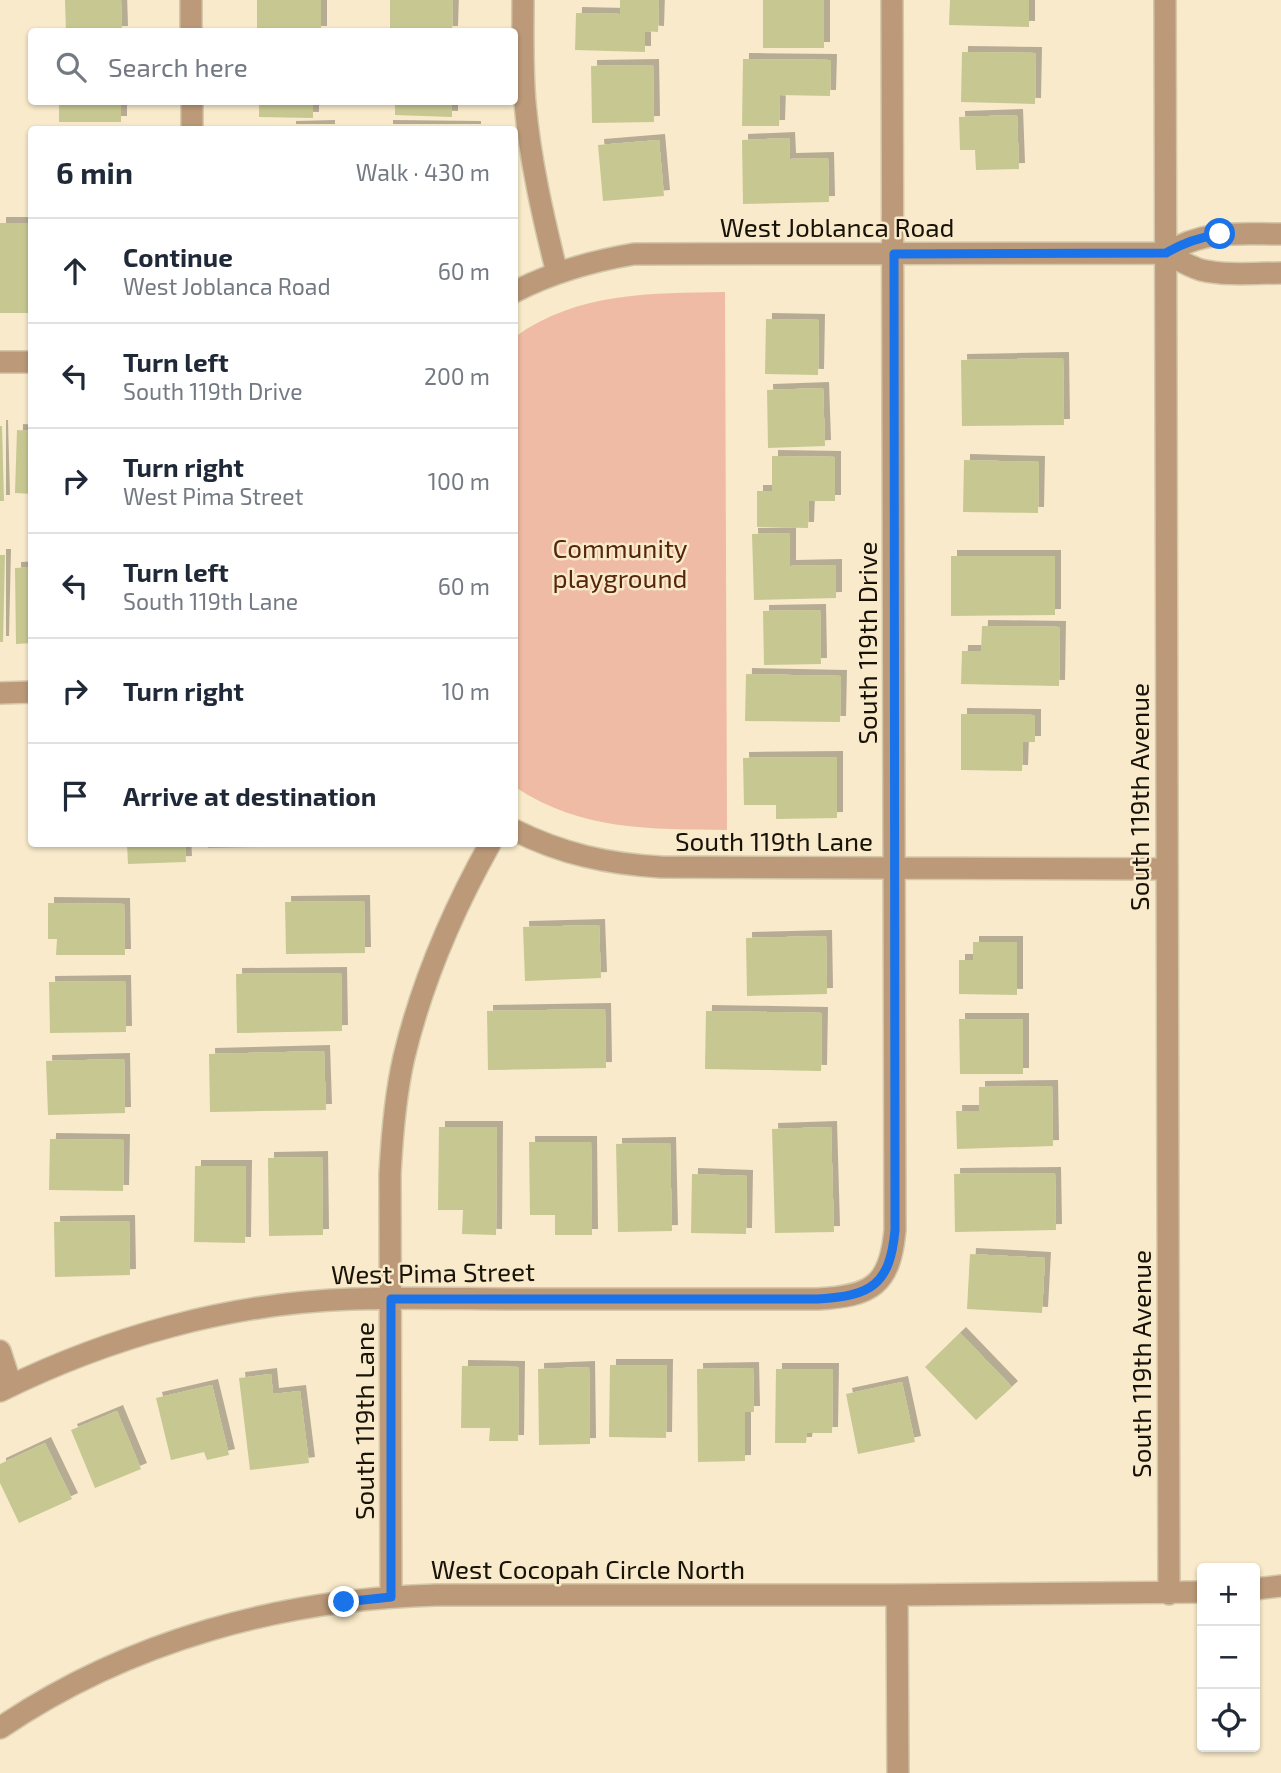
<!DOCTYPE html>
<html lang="en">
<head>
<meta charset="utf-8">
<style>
	body { margin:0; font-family:"Exo 2",sans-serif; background:#f2f2f3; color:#1f2937 }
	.controls { position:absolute; right:21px; bottom:21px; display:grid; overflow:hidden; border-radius:7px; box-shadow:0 2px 5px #0004 }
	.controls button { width:63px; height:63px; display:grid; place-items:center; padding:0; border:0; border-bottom:2px solid #e0e1e3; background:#fff; color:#1f2937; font:35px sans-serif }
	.stop { position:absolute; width:21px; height:21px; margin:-16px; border:5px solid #1a73e8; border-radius:50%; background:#fff }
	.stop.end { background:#1a73e8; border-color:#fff; box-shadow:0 2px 7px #0008 }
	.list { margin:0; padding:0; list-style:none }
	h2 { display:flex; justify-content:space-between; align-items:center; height:91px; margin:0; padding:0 28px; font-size:30px }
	h2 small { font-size:23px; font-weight:400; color:#747a83 }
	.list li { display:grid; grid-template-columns:46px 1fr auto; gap:21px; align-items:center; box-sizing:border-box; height:105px; padding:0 28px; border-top:2px solid #e0e1e3 }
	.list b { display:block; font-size:26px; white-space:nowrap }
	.list p { margin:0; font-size:23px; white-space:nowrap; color:#747a83 }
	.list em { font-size:23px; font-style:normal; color:#747a83 }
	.icon { flex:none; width:38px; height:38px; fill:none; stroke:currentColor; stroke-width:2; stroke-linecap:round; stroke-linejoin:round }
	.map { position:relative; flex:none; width:1281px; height:1773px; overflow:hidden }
	.search { position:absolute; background:#fff; box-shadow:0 2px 5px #0004; left:28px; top:28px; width:490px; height:77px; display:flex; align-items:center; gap:18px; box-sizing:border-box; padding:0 24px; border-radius:7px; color:#747a83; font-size:26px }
	.panel { position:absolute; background:#fff; box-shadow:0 2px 5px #0004; left:28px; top:126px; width:490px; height:721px; border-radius:7px }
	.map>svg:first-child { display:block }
	.green { fill:#efbba5 }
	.building { fill:#c7c891; filter:url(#shadow) }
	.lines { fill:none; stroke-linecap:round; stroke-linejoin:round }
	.minor-casing { stroke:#d4c8ab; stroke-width:24 }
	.minor { stroke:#bb9979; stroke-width:21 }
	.route { stroke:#1a73e8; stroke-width:9 }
	.labels { text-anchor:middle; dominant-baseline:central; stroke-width:5; stroke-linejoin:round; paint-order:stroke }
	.street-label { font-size:26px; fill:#181308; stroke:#f8eaca }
	.park-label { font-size:26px; fill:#57250c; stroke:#f8eaca }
</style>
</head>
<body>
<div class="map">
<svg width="1281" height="1773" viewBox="0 0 1281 1773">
	<defs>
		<filter id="shadow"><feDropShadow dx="6" dy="-6" stdDeviation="0" flood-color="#0004"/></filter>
	</defs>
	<rect width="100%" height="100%" fill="#f8eaca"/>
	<path class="green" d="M725 292 727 830C650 829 582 831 515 787V337C576 292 653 293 725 292Z"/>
	<path class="building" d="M65 0H121L122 32H66Z
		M257 0H321V32H257Z
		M390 0H453L452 32H390Z
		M620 0H659L658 32 645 31V52L575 50 576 13 620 14Z
		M763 0H824V48H763Z
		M950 0H1029V27L949 25Z
		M962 52 1036 53 1035 104 961 102Z
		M743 59 831 60 830 96 780 95 779 126H742Z
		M653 65 654 122 592 123 591 66Z
		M59 102H121V122H59Z
		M259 102H313V118L259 117Z
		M395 102H452V117L395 115Z
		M1017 115 1019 169 976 170 975 150H960L959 117Z
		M329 126V130H290V127Z
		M387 126 475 127V130H387Z
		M789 138 790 159 828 158 829 202 743 204 742 140Z
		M659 140 664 196 603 201 598 145Z
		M0 223H32L30 313H0Z
		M766 319 819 320 818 375 765 374Z
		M1063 358 1064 425 962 426 961 360Z
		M823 388 825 446 768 448 767 390Z
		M0 426H2L4 501H0Z
		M17 430 32 431V494L15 493Z
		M772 456 835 457V501H809L808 528 757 527V491H772Z
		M964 460 1039 462 1038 513 963 512Z
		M790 533V566L836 565V598L754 600 752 534Z
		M0 555H5L3 642H0Z
		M951 556H1055V615L951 616Z
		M32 567V643L16 644 15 568Z
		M820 610 821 664 764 665 763 611Z
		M982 626 1060 627 1059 686 961 684 962 651H981Z
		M746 674 841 676 840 722 745 721Z
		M961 714 1035 715V742H1023L1022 771 961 770Z
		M837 757V818L776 819V805H744L743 758Z
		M127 844H185L186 862 128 864Z
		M207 844H258V847L208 848Z
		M364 901 365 953 286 954 285 902Z
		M48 903 124 904 125 955H56L57 939H48Z
		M599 925 601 978 525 981 523 927Z
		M826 936 827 994 747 996 746 938Z
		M973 942H1017V995L959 994V960H973Z
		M341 973 342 1031 237 1033 236 974Z
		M125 981 126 1032 50 1033 49 982Z
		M605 1009 606 1068 488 1070 487 1011Z
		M706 1011 822 1013 821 1071 705 1069Z
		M959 1019H1023V1074H960Z
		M324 1051 326 1110 210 1112 209 1054Z
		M124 1059 125 1113 48 1115 46 1061Z
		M1052 1086 1053 1146 957 1149 956 1111H979V1087Z
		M439 1127H497L496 1235 462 1234 463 1210H438Z
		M831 1127 834 1232 775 1233 772 1129Z
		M50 1139 124 1140 123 1191 49 1190Z
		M529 1142H591L592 1235H555V1215H530Z
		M670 1143 672 1231 618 1232 616 1144Z
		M322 1157 323 1235 269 1236 268 1158Z
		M195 1166H246L245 1243 194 1242Z
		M1055 1173 1056 1230 955 1232 954 1174Z
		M692 1174 747 1176 746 1234 691 1233Z
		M129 1221 130 1275 55 1277 54 1222Z
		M970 1254 1045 1258 1042 1313 967 1309Z
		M960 1333 1012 1387 976 1420 925 1367Z
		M610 1365H667L666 1438 609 1437Z
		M462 1366 519 1367 518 1441H489L490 1428H461Z
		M589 1367 590 1444 539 1445 538 1369Z
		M753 1368 754 1412H745V1461L698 1462 697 1369Z
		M776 1369H833L832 1433H807L806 1443H775Z
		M271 1374 273 1394 300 1391 309 1463 250 1470 239 1378Z
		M902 1382 915 1442 858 1454 846 1394Z
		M212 1385 229 1455 207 1460 204 1452 171 1460 156 1398Z
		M117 1411 141 1469 95 1488 71 1430Z
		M45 1443 72 1499 19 1523 0 1483V1464Z"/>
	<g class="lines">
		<defs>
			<path id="minor" d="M191 0V32
				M523 0C523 34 522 69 525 103 530 160 543 217 557 273
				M1165 0 1169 1594
				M192 102V130
				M1166 253C1177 259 1188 266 1201 270 1227 276 1255 273 1281 273
				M514 292C553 272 592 261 634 254L1166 253C1206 229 1236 234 1281 234
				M0 362H32
				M0 693 32 692
				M514 830C562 854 608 864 661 867L1167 869
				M0 1351 11 1385
				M0 1391C109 1337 230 1303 352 1299 410 1297 468 1299 527 1299 624 1299 721 1299 818 1299 872 1296 890 1285 895 1230L892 0
				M1255 1589 1281 1586
				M897 1595 898 1773
				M391 1596 390 1174C392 1135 395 1096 404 1057 422 982 453 910 490 844
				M0 1728C128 1641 282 1599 436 1595H897L1202 1592"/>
		</defs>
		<use href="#minor" class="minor-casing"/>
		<use href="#minor" class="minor"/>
	</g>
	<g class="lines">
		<path class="route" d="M344 1602 391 1597V1299H818C871 1296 890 1285 895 1230L894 254 1166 253C1183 243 1200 237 1220 234"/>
	</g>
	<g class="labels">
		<g class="street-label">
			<text x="837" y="226">West Joblanca Road</text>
			<text transform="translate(866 643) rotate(-90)">South 119th Drive</text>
			<text transform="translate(1138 797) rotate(-90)">South 119th Avenue</text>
			<text x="774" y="840">South 119th Lane</text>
			<text transform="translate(433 1272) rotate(-1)">West Pima Street</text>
			<text transform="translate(1140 1364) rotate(-90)">South 119th Avenue</text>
			<text transform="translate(363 1421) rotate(-90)">South 119th Lane</text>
			<text x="588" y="1568">West Cocopah Circle North</text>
		</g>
		<g class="park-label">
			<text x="620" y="547">Community<tspan x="620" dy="30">playground</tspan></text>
		</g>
	</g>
</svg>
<div class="controls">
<button>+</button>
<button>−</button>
<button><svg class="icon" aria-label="locate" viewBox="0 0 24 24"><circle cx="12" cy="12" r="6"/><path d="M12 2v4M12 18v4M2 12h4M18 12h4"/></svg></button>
</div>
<div class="stop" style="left:1220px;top:234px"></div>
<div class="stop end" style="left:344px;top:1602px"></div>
<div class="search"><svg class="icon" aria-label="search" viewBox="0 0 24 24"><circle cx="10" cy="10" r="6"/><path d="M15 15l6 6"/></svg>Search here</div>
<section class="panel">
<h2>6 min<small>Walk · 430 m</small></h2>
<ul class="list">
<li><svg class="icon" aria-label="ahead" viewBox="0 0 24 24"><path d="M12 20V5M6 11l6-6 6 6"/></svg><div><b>Continue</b><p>West Joblanca Road</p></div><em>60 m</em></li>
<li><svg class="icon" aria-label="left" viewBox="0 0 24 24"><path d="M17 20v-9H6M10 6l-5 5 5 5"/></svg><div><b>Turn left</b><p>South 119th Drive</p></div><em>200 m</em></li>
<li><svg class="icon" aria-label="right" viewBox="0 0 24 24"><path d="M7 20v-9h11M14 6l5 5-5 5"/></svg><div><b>Turn right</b><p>West Pima Street</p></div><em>100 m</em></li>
<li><svg class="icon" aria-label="left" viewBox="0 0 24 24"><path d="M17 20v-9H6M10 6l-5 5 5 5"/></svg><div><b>Turn left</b><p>South 119th Lane</p></div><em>60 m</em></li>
<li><svg class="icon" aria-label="right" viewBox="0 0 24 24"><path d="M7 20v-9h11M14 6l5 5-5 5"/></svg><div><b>Turn right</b></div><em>10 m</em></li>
<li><svg class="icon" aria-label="arrive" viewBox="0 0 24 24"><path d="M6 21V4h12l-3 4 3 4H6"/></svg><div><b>Arrive at destination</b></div></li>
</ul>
</section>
</div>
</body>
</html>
